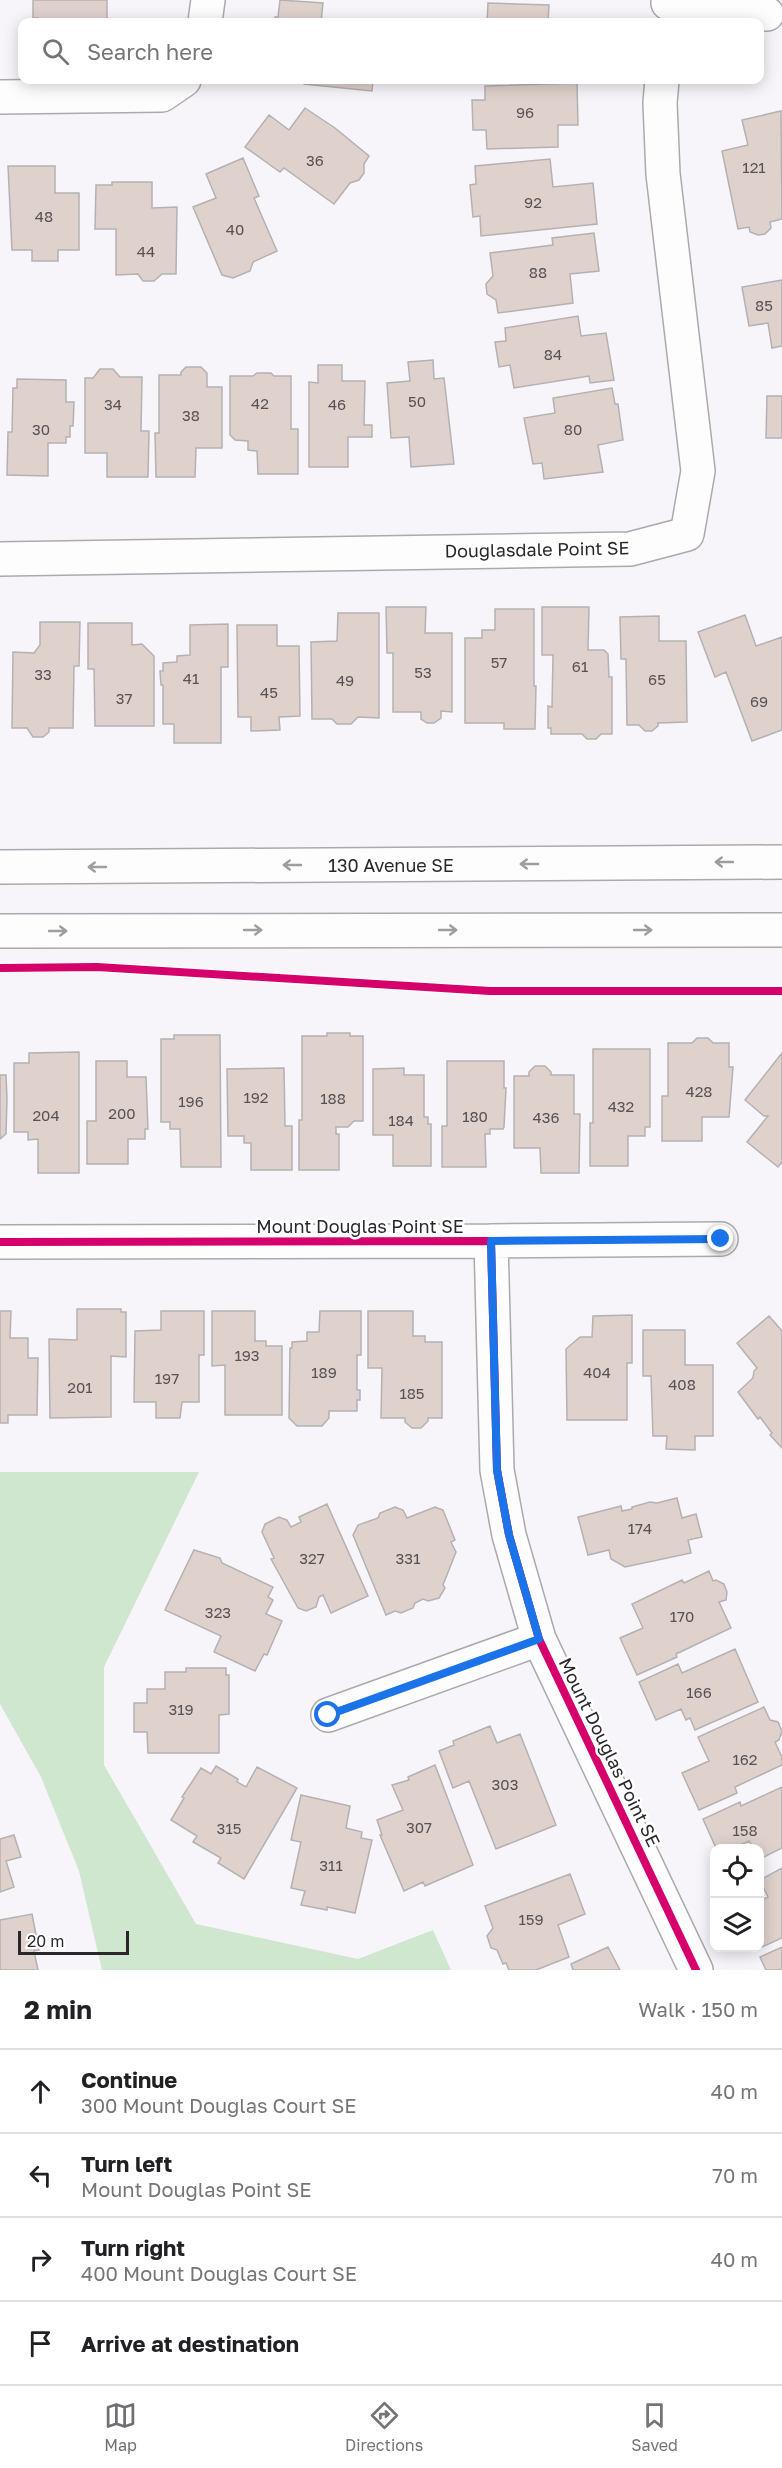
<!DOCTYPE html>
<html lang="en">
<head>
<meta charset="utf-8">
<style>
	body { margin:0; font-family:"Golos Text",sans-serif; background:#f6f6f6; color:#202124 }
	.controls { position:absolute; right:18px; bottom:18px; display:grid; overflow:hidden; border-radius:12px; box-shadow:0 3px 15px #0003 }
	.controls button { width:54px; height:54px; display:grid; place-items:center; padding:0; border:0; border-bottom:2px solid #e0e0e0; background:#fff; color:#202124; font:30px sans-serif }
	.scale { position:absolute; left:18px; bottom:15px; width:111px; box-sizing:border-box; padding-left:6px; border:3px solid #2a272c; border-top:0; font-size:16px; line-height:21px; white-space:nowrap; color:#2a272c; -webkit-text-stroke:4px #fff; paint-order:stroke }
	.stop { position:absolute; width:18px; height:18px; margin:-14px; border:4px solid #1a73e8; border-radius:50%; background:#fff }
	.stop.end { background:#1a73e8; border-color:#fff; box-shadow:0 2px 6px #0008 }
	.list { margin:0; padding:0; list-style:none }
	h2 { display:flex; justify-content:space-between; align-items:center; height:78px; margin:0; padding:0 24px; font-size:26px }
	h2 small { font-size:20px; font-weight:400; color:#757577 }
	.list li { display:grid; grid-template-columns:39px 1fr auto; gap:18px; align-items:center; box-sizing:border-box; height:84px; padding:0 24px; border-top:2px solid #e0e0e0 }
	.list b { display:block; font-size:22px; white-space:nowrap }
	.list p { margin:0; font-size:20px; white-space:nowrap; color:#757577 }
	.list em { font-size:20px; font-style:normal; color:#757577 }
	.icon { flex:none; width:33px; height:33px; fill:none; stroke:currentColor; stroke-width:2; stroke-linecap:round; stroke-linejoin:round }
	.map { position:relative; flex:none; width:782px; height:1970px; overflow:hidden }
	.search { position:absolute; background:#fff; box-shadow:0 3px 15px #0003; left:18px; right:18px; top:18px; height:66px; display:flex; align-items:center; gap:15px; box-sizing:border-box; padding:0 21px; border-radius:12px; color:#757577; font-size:22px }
	.sheet { height:414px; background:#fff }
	nav { display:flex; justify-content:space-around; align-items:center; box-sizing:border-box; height:84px; border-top:2px solid #e0e0e0; background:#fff; font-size:16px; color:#757577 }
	nav a { display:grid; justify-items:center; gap:3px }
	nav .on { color:#726f74 }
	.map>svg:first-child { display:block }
	.green { fill:#cfe6cf }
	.building { fill:#dfd1cc; stroke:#b5b1b2; stroke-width:1.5 }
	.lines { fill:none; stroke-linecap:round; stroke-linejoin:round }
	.street-casing { stroke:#aca9ae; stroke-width:36 }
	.secondary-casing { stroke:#aca9ae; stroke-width:36 }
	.street { stroke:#fefdfe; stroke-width:33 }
	.secondary { stroke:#fefdfe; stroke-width:33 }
	.cycleway-casing { stroke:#fff; stroke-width:11 }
	.cycleway { stroke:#d6006c; stroke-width:8 }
	.oneway { stroke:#9f9da0 }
	.route { stroke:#1a73e8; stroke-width:8 }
	.labels { text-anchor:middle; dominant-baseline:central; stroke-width:5; stroke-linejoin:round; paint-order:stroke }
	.number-label { font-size:15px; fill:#575254 }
	.street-label { font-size:18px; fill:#2a272c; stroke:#fff }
</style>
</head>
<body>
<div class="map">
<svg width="782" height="1970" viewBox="0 0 782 1970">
	<rect width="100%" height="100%" fill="#f7f4fa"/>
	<path class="green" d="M0 1472H199L104 1667V1765L196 1924 358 1959 433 1930 451 1970H102L79 1871 41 1777 0 1704Z"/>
	<path class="building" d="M33 0H107V22H37L38 18H33Z
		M280 0 323 3 321 22H275V17H278Z
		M488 3 549 5 548 22H487Z
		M304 80H373L372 91 304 84Z
		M577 83 578 125H558V147L487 149 486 130H473L472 100H485V86Z
		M305 108 335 128 369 156 364 164V173L359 180 350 183 334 204 284 168 280 172 245 147 269 115 289 130Z
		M781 111 782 219 770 222 771 228 765 234 758 235 750 232 749 227 738 229 722 151 748 145 742 120Z
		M243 158 259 196 254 198 277 251 253 262 250 271 233 278 222 275 193 207 216 198 206 174Z
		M550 159 553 187 593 183 597 224 481 236 480 216 473 217 470 185 476 184 475 166Z
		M8 166H55V193H79V250H58V261H32V250H12Z
		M112 182H152V208L177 207 176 274H162L154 281H143L138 274 116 275V229H95L96 185H112Z
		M594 233 599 271 570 274 573 303 498 313 496 300 487 294 486 284 493 276 490 253 553 245 552 238Z
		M782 280V346L772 348 768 323 749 326 742 287Z
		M578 316 581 336 606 333 614 380 590 383 589 376 514 388 510 365 499 367 495 342 506 341 505 328Z
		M433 360 434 379 444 378 454 464 411 467 409 437 391 438 387 383 410 381 408 362Z
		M318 365H342V381H365L364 425H372V437H348V467H309V382L318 383Z
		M186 367H201L207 373V387H222V448H196L195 477H156L155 433H159V375H181V372Z
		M100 369H113L120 377H142L141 431H149L148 477H107V453H85V378H93Z
		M257 373H271L274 376H291V429H298V474H258L257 451 248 450V441L235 440 230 435V376H253Z
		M17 379 66 380V402H74L73 426H70V437H66V443H48V476L7 475 8 432H12L13 388H17Z
		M612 388 615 404H618L623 440 598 445 603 472 544 479 542 463 533 464 524 418 555 413 553 398Z
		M767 396H782V438H766Z
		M386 607H426L425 633H452V712L441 711V718L434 723H427L421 719V712H393V653H387Z
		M542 607H589L588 650H604L608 654 609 677H612V734H601L596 739H587L582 734H551V728H548V706L552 707 553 655H542Z
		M495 609H534V686H536L535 729H504V723H465V638H482V630H495Z
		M338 613H379V718L358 717 351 724H337L332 719H312L311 642 337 641Z
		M745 615 756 646 782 637V730L752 741 726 672 715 677 698 632Z
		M659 616V641H686L687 722 658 723V726L652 731H645L639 725H627L626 659H621L620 617Z
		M40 622H80L79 666H74L73 728H49V732L43 737H33L27 728H12L13 652 34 653 40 645Z
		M88 623H132V645L142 644 154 656V726H95L94 669H88Z
		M228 624V667H221V743H174V724H163V685H161L160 671H163V663L177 662V656L190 655V625Z
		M237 625H277V646H299L300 716 279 717 280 730 251 731V717H238Z
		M327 1033H350V1036H363V1121H354L348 1127H336V1134H339V1170H299V1120H302V1036H327Z
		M174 1035H220L221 1167H181L180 1129H170V1122H161V1039H174Z
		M697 1038H708L713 1043H729V1067H733L729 1117H702V1141H662V1096H668V1043H692Z
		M593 1049H650V1127H645V1136H628V1166H590V1123H593Z
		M79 1052V1173H38V1139L28 1140V1132H14V1063H29V1053Z
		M782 1053V1162L778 1167 747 1142 768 1116H764L745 1100Z
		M96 1061H127V1077H146L148 1129H145V1139H128V1164H87V1121H96Z
		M447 1061H504V1088H506L504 1127 503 1129H490V1134H485L486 1167H442V1126H447Z
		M535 1066H545L551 1072V1075H574V1114H580L579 1173H541L540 1148H514V1076H529V1072Z
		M284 1068 285 1126H292V1170H251V1143H244V1136H228L227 1069Z
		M404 1068V1075H424V1117H428V1124H431V1166H393V1135H373V1069Z
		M0 1075H6L7 1099 6 1134 0 1139Z
		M77 1309H121V1312H126V1357L111 1356V1417L50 1418 49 1339 77 1340Z
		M0 1311H11L10 1338H28V1358H38L37 1415H8V1423H0Z
		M161 1311H204V1355H199V1402H182L180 1418H156V1402H134L135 1331 161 1330Z
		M212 1311H255V1341H266V1346H282V1415H225V1365L212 1366Z
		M320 1311H361V1355H357V1390H360V1400H357V1411H329V1418L322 1426H297L289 1418 290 1348H292V1342L307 1341V1332H319Z
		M368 1311H413V1336H425V1342H442V1418H428V1421L421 1428H412L405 1422V1418H381L382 1368H368Z
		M632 1315V1363H627V1420H567L566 1349 580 1337H592L593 1316Z
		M769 1316 782 1331V1448L770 1435 772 1433 760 1417 758 1419 738 1392 753 1378 754 1371 757 1368 737 1343Z
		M643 1330H685V1365H713V1436H695V1450L666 1449 667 1436H653L651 1376H643Z
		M677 1498 682 1518 696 1514 702 1537 688 1540 691 1553 625 1567 611 1559 609 1550 588 1555 578 1517 621 1506 622 1511 632 1509V1507L650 1502 657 1503Z
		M327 1504 368 1596 331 1613 323 1595 319 1597 316 1607 306 1611 298 1608 271 1559 274 1558 262 1532 265 1524 279 1517 287 1520 291 1527 301 1522 299 1517Z
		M395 1507 403 1510 407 1518 435 1507 443 1510 455 1540 451 1542 456 1552 443 1585 445 1588 439 1598 428 1601 423 1599 415 1603 413 1608 401 1613 395 1611 386 1615 353 1535 358 1525 378 1518 380 1513Z
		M194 1550 220 1558 222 1563 273 1587 268 1597 273 1600 266 1614 282 1621 267 1655 264 1654 255 1671 214 1652 221 1636 165 1610Z
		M709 1571 713 1581 716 1580 724 1584 727 1592 726 1600 719 1602 731 1628 676 1654 677 1657 637 1675 620 1638 643 1628 632 1604 682 1580 684 1583Z
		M735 1649 758 1702 695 1730 690 1718 686 1720 681 1709 656 1720 639 1682 678 1664 682 1673Z
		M186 1668H226V1675H229V1714L219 1715V1753H148L147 1732H134V1703H147V1689H165V1672H186Z
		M764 1707 770 1720 778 1722 782 1731 779 1740 775 1742 782 1757V1765L735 1787 737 1793 699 1810 682 1773 709 1761 698 1737Z
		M490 1726 497 1743 520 1734 556 1825 496 1849 469 1781 453 1788 439 1751 454 1745 453 1741Z
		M435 1765 473 1865 425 1886 423 1882 404 1891 380 1835H382L377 1820 403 1810 392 1785 409 1780 408 1777Z
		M216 1766 238 1779 237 1782 246 1787 257 1767 297 1788 244 1879 218 1863 221 1858 193 1842 197 1836 171 1820 184 1798 182 1797 201 1768 211 1774Z
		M782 1787V1848L762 1858 760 1848H753L749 1841 734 1848H716L703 1819 740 1802 741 1806Z
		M301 1795 350 1806 346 1828 362 1832 361 1838 372 1840 355 1913 327 1907V1910L301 1905 305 1891 291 1888 301 1842 291 1840Z
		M14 1835 21 1857 6 1861 14 1887 0 1892V1839Z
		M782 1868V1938L762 1947 760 1941V1901L768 1897 760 1880Z
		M570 1874 585 1914 558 1925 569 1957 536 1970H509L506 1963 503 1964 497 1950 491 1948 487 1936 493 1928 485 1906Z
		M32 1914 39 1950 34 1951 38 1970H0V1920Z
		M608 1947 620 1970H573L571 1964Z
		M782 1947V1970H766L760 1957Z"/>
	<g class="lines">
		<defs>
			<path id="street" d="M668 3 767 14
				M205 22 208 0
				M0 97 162 95 184 80
				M0 559 630 549 687 534 698 471 663 174 660 103 662 80
				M491 1241 721 1239
				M0 1242 491 1241 497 1470 509 1535 539 1639 696 1970
				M328 1715 539 1639"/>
			<path id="secondary" d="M0 867 782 862
				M0 931 782 930"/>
		</defs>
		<use href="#street" class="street-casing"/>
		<use href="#secondary" class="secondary-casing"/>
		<use href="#street" class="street"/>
		<use href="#secondary" class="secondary"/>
		<defs>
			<path id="cycleway" d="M0 968 97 967 490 991H782
				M0 1242 491 1241 497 1470 509 1535 539 1639 696 1970"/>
		</defs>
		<use href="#cycleway" class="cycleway-casing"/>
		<use href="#cycleway" class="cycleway"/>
	</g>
	<defs><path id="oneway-shaft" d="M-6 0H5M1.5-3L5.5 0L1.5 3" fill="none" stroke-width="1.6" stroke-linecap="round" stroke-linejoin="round" transform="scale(1.5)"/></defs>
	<g class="oneway">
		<use href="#oneway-shaft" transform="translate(724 862) rotate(180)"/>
		<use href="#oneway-shaft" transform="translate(529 864) rotate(180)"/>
		<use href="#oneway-shaft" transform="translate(292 865) rotate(180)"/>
		<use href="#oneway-shaft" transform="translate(97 867) rotate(180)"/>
		<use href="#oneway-shaft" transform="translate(253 930)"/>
		<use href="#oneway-shaft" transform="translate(448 930)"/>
		<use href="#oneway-shaft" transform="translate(643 930)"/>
		<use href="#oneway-shaft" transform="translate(58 931)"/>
	</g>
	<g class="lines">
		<path class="route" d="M328 1715 539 1639 509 1535 497 1470 491 1241 721 1239"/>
	</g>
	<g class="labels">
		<g class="number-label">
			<text x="525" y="112">96</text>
			<text x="315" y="160">36</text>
			<text x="754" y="167">121</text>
			<text x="533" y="202">92</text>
			<text x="44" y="216">48</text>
			<text x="235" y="229">40</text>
			<text x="146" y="251">44</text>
			<text x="538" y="272">88</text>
			<text x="764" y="305">85</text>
			<text x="553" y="354">84</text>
			<text x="417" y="401">50</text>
			<text x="260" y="403">42</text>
			<text x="113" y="404">34</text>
			<text x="337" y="404">46</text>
			<text x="191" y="415">38</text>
			<text x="41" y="429">30</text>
			<text x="573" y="429">80</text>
			<text x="499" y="662">57</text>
			<text x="580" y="666">61</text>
			<text x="423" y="672">53</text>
			<text x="43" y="674">33</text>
			<text x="191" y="678">41</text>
			<text x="657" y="679">65</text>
			<text x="345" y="680">49</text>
			<text x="269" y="692">45</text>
			<text x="124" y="698">37</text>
			<text x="759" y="701">69</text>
			<text x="699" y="1091">428</text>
			<text x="256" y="1097">192</text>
			<text x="333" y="1098">188</text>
			<text x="191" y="1101">196</text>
			<text x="621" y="1106">432</text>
			<text x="122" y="1113">200</text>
			<text x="46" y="1115">204</text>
			<text x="475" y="1116">180</text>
			<text x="546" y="1117">436</text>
			<text x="401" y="1120">184</text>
			<text x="247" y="1355">193</text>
			<text x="324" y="1372">189</text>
			<text x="597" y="1372">404</text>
			<text x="167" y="1378">197</text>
			<text x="682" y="1384">408</text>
			<text x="80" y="1387">201</text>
			<text x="412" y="1393">185</text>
			<text x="640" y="1528">174</text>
			<text x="312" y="1558">327</text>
			<text x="408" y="1558">331</text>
			<text x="218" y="1612">323</text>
			<text x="682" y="1616">170</text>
			<text x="699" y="1692">166</text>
			<text x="181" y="1709">319</text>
			<text x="745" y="1759">162</text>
			<text x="505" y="1784">303</text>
			<text x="419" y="1827">307</text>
			<text x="229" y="1828">315</text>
			<text x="745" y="1830">158</text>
			<text x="331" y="1865">311</text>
			<text x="531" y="1919">159</text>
		</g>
		<g class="street-label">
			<text transform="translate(537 549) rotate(-1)">Douglasdale Point SE</text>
			<text x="391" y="865">130 Avenue SE</text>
			<text x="360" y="1226">Mount Douglas Point SE</text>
			<text transform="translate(610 1752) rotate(64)">Mount Douglas Point SE</text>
		</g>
	</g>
</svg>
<div class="controls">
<button><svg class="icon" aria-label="locate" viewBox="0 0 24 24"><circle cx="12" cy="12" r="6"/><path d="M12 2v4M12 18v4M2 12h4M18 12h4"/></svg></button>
<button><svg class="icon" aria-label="layers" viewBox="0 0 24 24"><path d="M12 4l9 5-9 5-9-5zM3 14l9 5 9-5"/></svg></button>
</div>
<div class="scale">20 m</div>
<div class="stop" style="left:328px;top:1715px"></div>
<div class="stop end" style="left:721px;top:1239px"></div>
<div class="search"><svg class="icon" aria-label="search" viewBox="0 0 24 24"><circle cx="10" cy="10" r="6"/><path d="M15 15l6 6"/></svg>Search here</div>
</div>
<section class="sheet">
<h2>2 min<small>Walk · 150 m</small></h2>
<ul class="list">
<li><svg class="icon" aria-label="ahead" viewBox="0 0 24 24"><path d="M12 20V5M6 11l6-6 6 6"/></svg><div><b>Continue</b><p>300 Mount Douglas Court SE</p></div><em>40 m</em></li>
<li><svg class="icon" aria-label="left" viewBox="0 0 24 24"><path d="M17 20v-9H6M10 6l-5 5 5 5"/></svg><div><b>Turn left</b><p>Mount Douglas Point SE</p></div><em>70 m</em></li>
<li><svg class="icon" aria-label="right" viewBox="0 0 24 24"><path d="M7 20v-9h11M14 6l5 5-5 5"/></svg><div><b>Turn right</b><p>400 Mount Douglas Court SE</p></div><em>40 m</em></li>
<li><svg class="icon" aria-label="arrive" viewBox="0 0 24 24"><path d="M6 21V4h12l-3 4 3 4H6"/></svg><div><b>Arrive at destination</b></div></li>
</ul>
</section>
<nav>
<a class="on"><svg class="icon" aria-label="map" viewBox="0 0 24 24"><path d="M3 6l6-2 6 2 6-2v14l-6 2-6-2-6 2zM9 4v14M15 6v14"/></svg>Map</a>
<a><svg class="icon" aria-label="directions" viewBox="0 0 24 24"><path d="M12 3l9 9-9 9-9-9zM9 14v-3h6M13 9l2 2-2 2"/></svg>Directions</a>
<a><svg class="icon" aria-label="saved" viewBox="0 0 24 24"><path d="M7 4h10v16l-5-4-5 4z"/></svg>Saved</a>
</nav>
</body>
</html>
